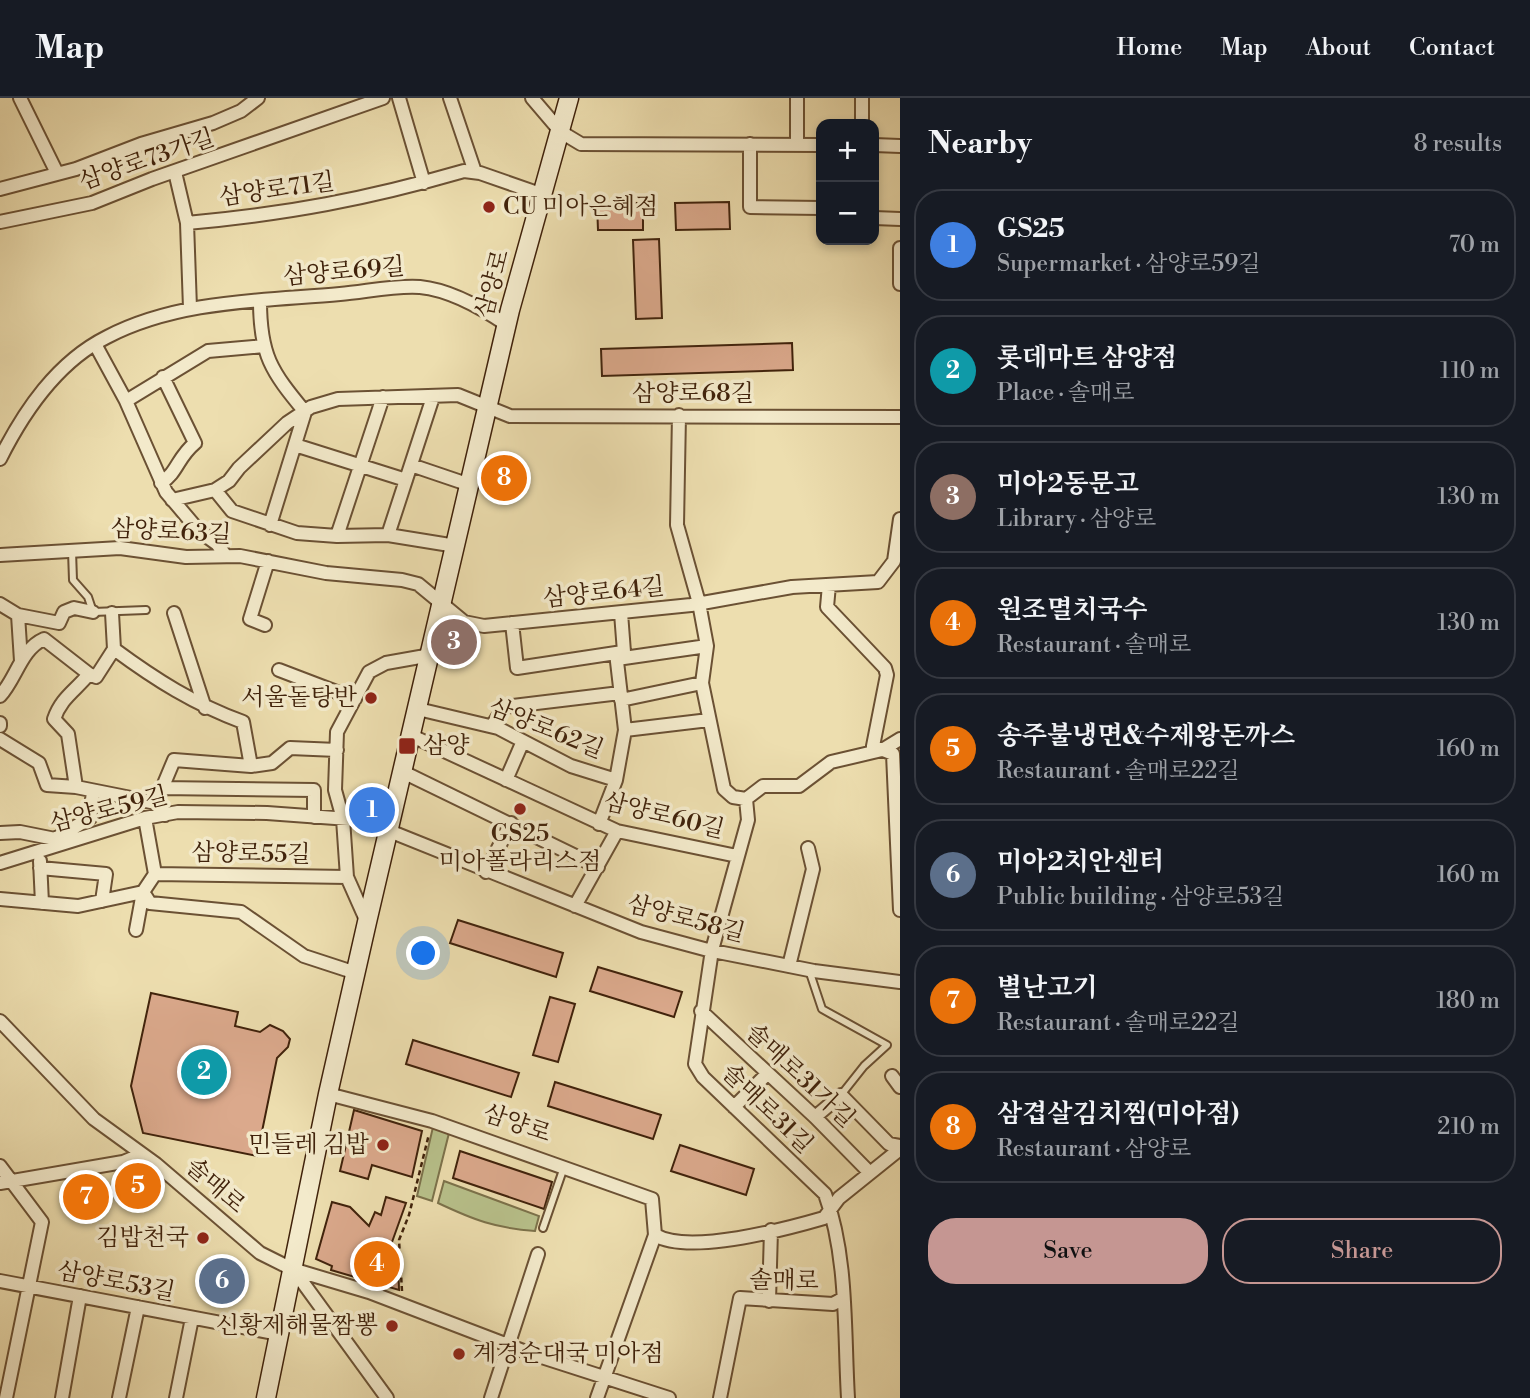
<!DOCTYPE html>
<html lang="en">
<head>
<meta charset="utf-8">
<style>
	body { margin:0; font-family:"Libre Bodoni","Noto Serif KR",serif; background:#242831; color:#f1f3f6 }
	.controls { position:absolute; right:21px; top:21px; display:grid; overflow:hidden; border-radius:14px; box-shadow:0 4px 10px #0003 }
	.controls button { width:63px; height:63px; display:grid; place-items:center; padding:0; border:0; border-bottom:2px solid #363941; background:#171b24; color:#f1f3f6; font:35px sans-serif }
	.you { position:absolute; left:424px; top:856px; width:24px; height:24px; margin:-18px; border:5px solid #fff; border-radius:50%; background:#1a73e8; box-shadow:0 0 0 10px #1a73e833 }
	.badge { display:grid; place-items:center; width:46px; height:46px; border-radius:50%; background:#c59692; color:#fff; font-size:23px; font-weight:700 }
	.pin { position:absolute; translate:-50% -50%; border:4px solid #fff; box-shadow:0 2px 7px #0006 }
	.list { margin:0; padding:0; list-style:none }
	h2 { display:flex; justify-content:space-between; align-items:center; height:91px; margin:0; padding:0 28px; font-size:30px }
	h2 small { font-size:23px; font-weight:400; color:#9ea1a6 }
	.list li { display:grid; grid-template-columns:46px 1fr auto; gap:21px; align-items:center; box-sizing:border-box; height:112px; margin:0 14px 14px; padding:0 14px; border:2px solid #363941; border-radius:28px }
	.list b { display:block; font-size:26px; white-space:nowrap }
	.list p { margin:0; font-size:23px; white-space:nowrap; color:#9ea1a6 }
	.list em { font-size:23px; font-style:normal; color:#9ea1a6 }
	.actions { display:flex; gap:14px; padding:21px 28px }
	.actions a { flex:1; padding:16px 0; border:2px solid #c59692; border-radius:28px; text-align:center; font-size:24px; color:#c59692 }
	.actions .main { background:#c59692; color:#111 }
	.map { position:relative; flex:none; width:900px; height:1300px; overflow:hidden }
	header { display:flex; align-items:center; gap:42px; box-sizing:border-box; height:98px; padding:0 35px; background:#171b24; border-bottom:2px solid #363941 }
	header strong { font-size:33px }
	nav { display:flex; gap:38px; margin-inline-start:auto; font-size:24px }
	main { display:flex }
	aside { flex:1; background:#171b24 }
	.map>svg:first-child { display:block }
	.green { fill:#b8c18b; stroke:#7c724b; stroke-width:2 }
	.building { fill:#dba98c; stroke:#40220b; stroke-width:2 }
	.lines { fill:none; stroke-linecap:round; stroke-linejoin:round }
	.lane-casing { stroke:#6b5134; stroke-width:10 }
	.street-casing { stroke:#6b5134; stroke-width:16 }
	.secondary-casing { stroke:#40220b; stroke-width:21 }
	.path { stroke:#40220b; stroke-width:2.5; stroke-dasharray:5 3.5; stroke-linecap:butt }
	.lane { stroke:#f3eacb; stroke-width:6 }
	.street { stroke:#f3eacb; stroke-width:12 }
	.secondary { stroke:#f3eacb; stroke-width:18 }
	.poi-dot { fill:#8f2418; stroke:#f3eacb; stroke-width:2.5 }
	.labels { text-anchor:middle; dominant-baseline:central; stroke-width:7; stroke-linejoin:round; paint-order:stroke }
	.street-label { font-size:24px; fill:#40220b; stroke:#f3eacb }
	.poi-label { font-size:24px; fill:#40220b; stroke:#f3eacb; text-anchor:end }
</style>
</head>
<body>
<header>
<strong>Map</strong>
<nav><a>Home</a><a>Map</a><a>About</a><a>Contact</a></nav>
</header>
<main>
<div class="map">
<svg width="900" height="1300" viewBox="0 0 900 1300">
	<rect width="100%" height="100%" fill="#eddeaf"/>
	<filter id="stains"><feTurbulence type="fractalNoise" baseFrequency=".00286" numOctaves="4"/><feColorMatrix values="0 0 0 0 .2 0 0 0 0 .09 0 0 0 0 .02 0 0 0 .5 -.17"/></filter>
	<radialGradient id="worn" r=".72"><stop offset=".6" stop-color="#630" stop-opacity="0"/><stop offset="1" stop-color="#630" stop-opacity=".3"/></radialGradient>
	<path class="green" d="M433 1029 449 1035 432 1103 417 1098Z
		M444 1083 539 1118 535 1133C495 1130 474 1122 438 1105Z"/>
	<path class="building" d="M729 104 730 131 676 132 675 105Z
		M597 105H643V132H598Z
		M659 141 662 220 636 221 633 142Z
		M792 245 793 272 602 278 601 251Z
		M458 822 563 855 556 879 450 845Z
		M598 869 682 894 674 919 590 893Z
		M151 895 238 914 235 928 260 934 270 927 283 933 290 941 288 949 277 960 257 1058 143 1035 131 988Z
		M550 899 575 906 558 964 533 957Z
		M413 942 519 975 511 999 406 966Z
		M555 984 661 1017 653 1041 548 1008Z
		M354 1012 422 1033 412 1079 372 1067 368 1081 340 1073Z
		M680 1047 754 1071 746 1097 671 1073Z
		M460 1053 552 1084 544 1111 453 1080Z
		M386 1099 406 1105 387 1158 398 1161 399 1192 331 1172 332 1168 316 1161 332 1104 350 1109 369 1128 375 1114 381 1117Z"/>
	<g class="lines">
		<defs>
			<path id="lane" d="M72 453 73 482 88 499 93 514 146 512
				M809 872 822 911 887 947 864 968 841 997
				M543 1130 564 1069"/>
			<path id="street" d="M20 0 57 75
				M399 0 424 85
				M450 0 475 74
				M532 0 561 34 581 46 821 47
				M797 0V47
				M862 26V0
				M750 46V109L821 110
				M874 47 900 48
				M175 74 187 125 190 210
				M0 91 76 71 141 46 213 25 241 13 258 0
				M874 120 900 121
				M0 124 92 105 152 81 383 0
				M187 125C287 116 367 101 464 73L480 75 543 97
				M900 150V186
				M260 203C260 257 271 273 305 314L270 427
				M95 246 126 303 166 394 199 433 217 446 226 458
				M126 303 208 253 264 248
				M679 317 677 427 699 505 707 548 702 585 724 691 733 699 746 701
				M295 347 406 382
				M0 361C24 313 57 264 107 239 178 202 262 203 340 196 365 194 395 187 420 189 451 192 482 210 507 227
				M411 367 470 387
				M161 385C178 374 177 360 195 345L163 279
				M215 392 232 413 297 435 337 438 388 437 456 448
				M172 402 215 392 229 383 239 370 287 325 311 309 338 301 458 297 510 318 900 319
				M388 437 433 299
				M337 438 383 299
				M0 457 120 450 186 459 240 458 326 475 402 482 418 486 464 524 484 528 691 507 792 489 878 484 894 463 900 421
				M829 487 827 509 885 570 887 577 873 648 893 656 900 812
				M0 506 18 517 21 563
				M112 515 114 551C156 582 194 606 243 624L251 668
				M174 515 205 610
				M18 517 59 525 64 514 74 510 93 514
				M512 525 517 570 616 555
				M265 527 250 521 268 463
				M617 561 707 548
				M279 572 355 601
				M89 576 96 579 114 551
				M0 598C16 581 21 551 44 541L89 576C75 593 61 600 54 621L68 636 76 689 156 705 165 717
				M621 602 702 585
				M418 611 498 630 571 668 616 682
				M0 625V628
				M492 628 504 609 620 595
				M625 632 709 622
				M412 638 617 733 737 758
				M0 641 39 665 47 687 76 689
				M403 674 598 769
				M506 682 523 643
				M162 690 314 692V719
				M746 701 748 722 712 852 695 966 703 979 825 1096C848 1159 844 1233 848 1300
				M746 701 763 688H799L831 664 882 652 900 641
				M156 705 174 662 251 668 272 665 290 650 337 652
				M145 720 155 776 347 779
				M599 726 616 682 625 632 616 555 624 554 621 515
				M0 735 20 734 55 741 90 720 93 693
				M40 763 42 805
				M0 765 145 720 178 714 267 715 362 722 641 834 708 852 814 873 900 884
				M40 770 106 776 102 803
				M486 774 511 725
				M143 794 150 805 241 814 304 858 356 875
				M0 801 78 808 143 794 155 776
				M575 808 617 733
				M367 824 347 779 343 721 335 692 337 634 369 574 386 565 431 557
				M136 832 143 794
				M789 868 813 771 808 750
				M701 913 815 1019 870 1075
				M0 923 94 1021 156 1066 260 1155 292 1171 369 1194 526 1254 669 1300
				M892 978 900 989
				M328 996 432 1023 652 1101 655 1137 597 1300
				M734 1009 767 976
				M815 1019 841 997 889 1046 900 1048
				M0 1068 42 1124 6 1300
				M0 1085 123 1064 142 1056
				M655 1137C689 1157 786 1131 824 1120L839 1100 900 1051
				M293 1171 387 1300
				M0 1183 279 1236
				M769 1203 771 1132
				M62 1300 80 1198
				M119 1300 138 1209
				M176 1300 192 1220
				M491 1300 538 1156
				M720 1300 740 1200 833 1206 842 1201"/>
			<path id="secondary" d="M266 1300 328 996 367 824 510 212 569 0"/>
		</defs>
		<use href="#lane" class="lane-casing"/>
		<use href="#street" class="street-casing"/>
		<use href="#secondary" class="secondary-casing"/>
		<path class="path" d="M402 1193 399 1142 409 1117 429 1036"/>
		<use href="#lane" class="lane"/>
		<use href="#street" class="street"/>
		<use href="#secondary" class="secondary"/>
	</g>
	<g class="poi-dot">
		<circle cx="489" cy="109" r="7"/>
		<circle cx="371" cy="600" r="7"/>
		<rect x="398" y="639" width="18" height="18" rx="3.5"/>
		<circle cx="520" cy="711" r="7"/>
		<circle cx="383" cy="1047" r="7"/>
		<circle cx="203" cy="1140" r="7"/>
		<circle cx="392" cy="1228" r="7"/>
		<circle cx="459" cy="1256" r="7"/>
	</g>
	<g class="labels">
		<g class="street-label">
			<text transform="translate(147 62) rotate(-19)">삼양로73가길</text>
			<text transform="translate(277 92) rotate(-8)">삼양로71길</text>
			<text transform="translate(344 174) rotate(-5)">삼양로69길</text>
			<text transform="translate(493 186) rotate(-75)">삼양로</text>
			<text x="693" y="296">삼양로68길</text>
			<text transform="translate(171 434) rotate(3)">삼양로63길</text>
			<text transform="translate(604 495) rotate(-6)">삼양로64길</text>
			<text transform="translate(546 631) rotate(22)">삼양로62길</text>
			<text transform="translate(109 712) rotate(-14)">삼양로59길</text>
			<text transform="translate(664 718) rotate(14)">삼양로60길</text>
			<text transform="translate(251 756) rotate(1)">삼양로55길</text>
			<text transform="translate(686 821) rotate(15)">삼양로58길</text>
			<text transform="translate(800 978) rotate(43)">솔매로31가길</text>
			<text transform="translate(767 1011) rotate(44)">솔매로31길</text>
			<text transform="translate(517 1026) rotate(19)">삼양로</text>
			<text transform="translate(215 1088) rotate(41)">솔매로</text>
			<text transform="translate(784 1183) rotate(1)">솔매로</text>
			<text transform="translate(116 1184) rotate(11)">삼양로53길</text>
		</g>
		<g class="poi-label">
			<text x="503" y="109" text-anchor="start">CU 미아은혜점</text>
			<text x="357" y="600">서울돝탕반</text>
			<text x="423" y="648" text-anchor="start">삼양</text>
			<text x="520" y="736" text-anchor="middle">GS25<tspan x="520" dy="28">미아폴라리스점</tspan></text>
			<text x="369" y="1047">민들레 김밥</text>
			<text x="189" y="1140">김밥천국</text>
			<text x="378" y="1228">신황제해물짬뽕</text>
			<text x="473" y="1256" text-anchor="start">계경순대국 미아점</text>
		</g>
	</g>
	<rect width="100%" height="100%" filter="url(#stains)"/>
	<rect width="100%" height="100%" fill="url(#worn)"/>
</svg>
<div class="controls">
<button>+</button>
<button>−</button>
</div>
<div class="you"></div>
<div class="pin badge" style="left:372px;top:712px;background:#3f7fe0">1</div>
<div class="pin badge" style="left:204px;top:974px;background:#0f9aa8">2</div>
<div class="pin badge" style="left:454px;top:544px;background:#8d6e63">3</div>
<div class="pin badge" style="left:377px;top:1166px;background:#e8710a">4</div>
<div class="pin badge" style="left:138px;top:1088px;background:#e8710a">5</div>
<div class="pin badge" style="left:222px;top:1183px;background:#5c6f8a">6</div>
<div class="pin badge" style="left:86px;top:1099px;background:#e8710a">7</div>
<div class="pin badge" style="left:504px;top:380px;background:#e8710a">8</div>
</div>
<aside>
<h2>Nearby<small>8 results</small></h2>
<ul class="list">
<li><span class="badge" style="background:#3f7fe0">1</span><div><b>GS25</b><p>Supermarket · 삼양로59길</p></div><em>70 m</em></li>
<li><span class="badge" style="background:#0f9aa8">2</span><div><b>롯데마트 삼양점</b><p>Place · 솔매로</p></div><em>110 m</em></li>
<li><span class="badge" style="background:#8d6e63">3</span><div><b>미아2동문고</b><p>Library · 삼양로</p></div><em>130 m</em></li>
<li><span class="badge" style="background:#e8710a">4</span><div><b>원조멸치국수</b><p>Restaurant · 솔매로</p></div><em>130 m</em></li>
<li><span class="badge" style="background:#e8710a">5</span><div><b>송주불냉면&amp;수제왕돈까스</b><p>Restaurant · 솔매로22길</p></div><em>160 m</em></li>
<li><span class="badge" style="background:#5c6f8a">6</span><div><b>미아2치안센터</b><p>Public building · 삼양로53길</p></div><em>160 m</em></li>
<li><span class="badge" style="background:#e8710a">7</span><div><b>별난고기</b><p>Restaurant · 솔매로22길</p></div><em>180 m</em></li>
<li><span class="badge" style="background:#e8710a">8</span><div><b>삼겹살김치찜(미아점)</b><p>Restaurant · 삼양로</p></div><em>210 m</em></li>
</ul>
<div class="actions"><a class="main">Save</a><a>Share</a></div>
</aside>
</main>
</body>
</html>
